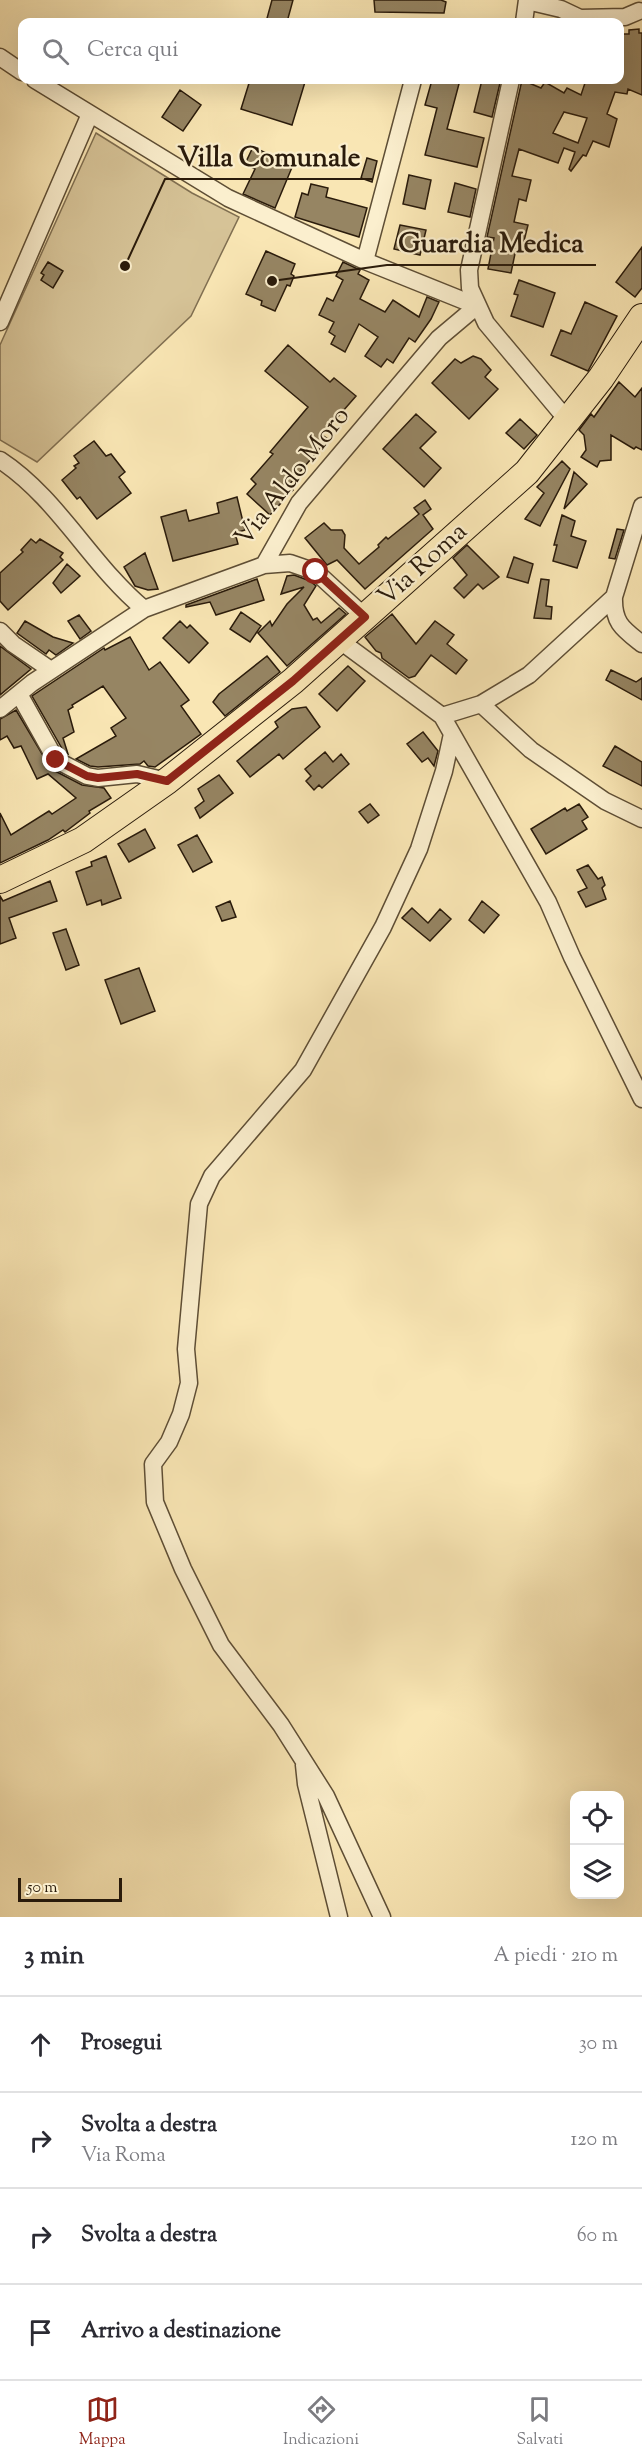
<!DOCTYPE html>
<html lang="it">
<head>
<meta charset="utf-8">
<style>
	body { margin:0; font-family:"Sorts Mill Goudy",serif; background:#f2f2f3; color:#2b2b33 }
	.controls { position:absolute; right:18px; bottom:18px; display:grid; overflow:hidden; border-radius:12px; box-shadow:0 6px 24px #0002 }
	.controls button { width:54px; height:54px; display:grid; place-items:center; padding:0; border:0; border-bottom:2px solid #e1e1e2; background:#fff; color:#2b2b33; font:30px sans-serif }
	.scale { position:absolute; left:18px; bottom:15px; width:104px; box-sizing:border-box; padding-left:6px; border:3px solid #2a1b0b; border-top:0; font-size:16px; line-height:21px; white-space:nowrap; color:#2a1b0b; -webkit-text-stroke:4px #fbefce; paint-order:stroke }
	.stop { position:absolute; width:18px; height:18px; margin:-14px; border:4px solid #8f2418; border-radius:50%; background:#fff }
	.stop.end { background:#8f2418; border-color:#fff; box-shadow:0 2px 6px #0008 }
	.list { margin:0; padding:0; list-style:none }
	h2 { display:flex; justify-content:space-between; align-items:center; height:78px; margin:0; padding:0 24px; font-size:26px }
	h2 small { font-size:20px; font-weight:400; color:#7c7c81 }
	.list li { display:grid; grid-template-columns:39px 1fr auto; gap:18px; align-items:center; box-sizing:border-box; height:96px; padding:0 24px; border-top:2px solid #e1e1e2 }
	.list b { display:block; font-size:22px; white-space:nowrap }
	.list p { margin:0; font-size:20px; white-space:nowrap; color:#7c7c81 }
	.list em { font-size:20px; font-style:normal; color:#7c7c81 }
	.icon { flex:none; width:33px; height:33px; fill:none; stroke:currentColor; stroke-width:2; stroke-linecap:round; stroke-linejoin:round }
	.map { position:relative; flex:none; width:642px; height:1917px; overflow:hidden }
	.search { position:absolute; background:#fff; box-shadow:0 6px 24px #0002; left:18px; right:18px; top:18px; height:66px; display:flex; align-items:center; gap:15px; box-sizing:border-box; padding:0 21px; border-radius:12px; color:#7c7c81; font-size:22px }
	.sheet { height:462px; background:#fff }
	nav { display:flex; justify-content:space-around; align-items:center; box-sizing:border-box; height:84px; border-top:2px solid #e1e1e2; background:#fff; font-size:16px; color:#7c7c81 }
	nav a { display:grid; justify-items:center; gap:3px }
	nav .on { color:#8f2418 }
	.map>svg:first-child { display:block }
	.green { fill:#d6c397; stroke:#806f51; stroke-width:1.5 }
	.building { fill:#968563; stroke:#2a1b0b; stroke-width:1.5; fill-rule:evenodd }
	.lines { fill:none; stroke-linecap:round; stroke-linejoin:round }
	.street-casing { stroke:#5e4e35; stroke-width:19 }
	.primary-casing { stroke:#2a1b0b; stroke-width:28 }
	.street { stroke:#fbefce; stroke-width:16 }
	.primary { stroke:#f9e6b4; stroke-width:26 }
	.route { stroke:#8f2418; stroke-width:8 }
	.labels { text-anchor:middle; dominant-baseline:central; stroke-width:4.5; stroke-linejoin:round; paint-order:stroke }
	.street-label { font-size:26px; fill:#2a1b0b; stroke:#fbefce }
	.leader { fill:none; stroke:#2a1b0b; stroke-width:2 }
	.callout-dot { fill:#2a1b0b; stroke:#fbefce; stroke-width:2 }
	.callout-label { font-size:27px; text-anchor:middle; font-weight:bold; fill:#2a1b0b; stroke:#fbefce; stroke-width:4.5; stroke-linejoin:round; paint-order:stroke }
</style>
</head>
<body>
<div class="map">
<svg width="642" height="1917" viewBox="0 0 642 1917">
	<rect width="100%" height="100%" fill="#f9e6b4"/>
	<filter id="stains"><feTurbulence type="fractalNoise" baseFrequency=".00333" numOctaves="4"/><feColorMatrix values="0 0 0 0 .2 0 0 0 0 .09 0 0 0 0 .02 0 0 0 .5 -.17"/></filter>
	<radialGradient id="worn" r=".72"><stop offset=".6" stop-color="#630" stop-opacity="0"/><stop offset="1" stop-color="#630" stop-opacity=".3"/></radialGradient>
	<path class="green" d="M96 133 192 193 239 217 191 316 37 462 0 440V345Z"/>
	<path class="building" d="M272 0H293L287 22H266Z
		M374 0H441L446 2 444 13 375 12Z
		M639 29V33H642V95L628 89 627 94 615 92 607 114 617 119 609 147 593 141 586 156 583 155 571 171 569 169 575 152 564 148 558 163 519 149 512 176 531 180 526 201 519 199 514 222 528 225 523 245 517 244 511 273 488 269 494 238 487 237 522 80 541 88 545 82 564 93 567 88 581 95 586 80H620V34H629V30ZM564 112 587 118 578 143 553 133Z
		M250 80H298L305 82 292 125 241 109Z
		M432 80H460L447 129 484 138 477 167 425 155 437 108 425 105Z
		M482 80 500 83 492 117 474 112Z
		M180 90 201 105 183 131 162 117Z
		M253 147 293 165 275 208 243 194 255 169 245 164Z
		M367 158 377 161 372 182 361 178Z
		M409 175 431 180 425 209 403 204Z
		M455 183 476 189 470 217 448 212Z
		M311 184 328 188 326 197 367 208 359 237 295 217 302 193 308 195Z
		M400 225 426 230 420 255 394 249Z
		M642 247V288L635 297 616 282Z
		M266 251 295 264 291 274 294 276 290 286 287 285 275 311 261 305 262 301 246 294Z
		M48 262 63 271 53 288 41 280 44 275 41 273Z
		M343 262 360 270 358 274 369 280 360 299 385 312 393 300 419 317 427 297 439 302 431 319 415 342 409 338 393 363 387 359 381 367 365 356 378 337 359 324 345 352 331 344 335 336 329 332 334 322 319 315 327 298 333 301 343 280 336 276Z
		M519 280 555 293 543 327 511 316 518 295 514 294Z
		M585 302 617 316 588 371 551 355 561 330 571 334Z
		M288 345 330 382 334 378 356 396 322 435 328 439 288 486 293 490 270 515 247 494 256 484 251 479 273 454 270 452 308 407 265 371Z
		M473 356 481 359 491 370 485 377 498 389 469 419 432 383 455 359 461 363Z
		M619 382 635 397 642 388V450L636 447 634 449 611 435V460L600 461 597 467 581 457 586 450 584 435 579 430 591 414 594 417Z
		M416 414 436 432 420 448 441 468 424 487 383 449Z
		M520 419 537 435 524 449 506 433Z
		M94 441 106 456 111 454 125 472 119 477 131 493 97 519 80 497 77 499 62 480 76 468 74 466 79 463 74 456Z
		M562 461 570 469 540 526 525 519 544 493 537 487Z
		M574 472 587 484 564 509Z
		M237 497 245 530 235 533 238 544 173 561 161 517 186 510 189 521 219 513 217 503Z
		M425 500 431 509 423 515 433 529 365 589 337 560 327 565 305 538 324 523 331 530H342L345 535 344 548 359 564 379 547 378 545 386 537 388 539 419 514 414 508Z
		M562 515 575 521 571 536 586 541 577 568 553 561 557 545H554Z
		M617 529 624 530 615 559 609 558Z
		M31 539 36 543 40 539 63 553 60 557 63 560 8 610 0 601V573L23 552 21 550Z
		M467 545 499 577 483 589 478 584 464 598 454 588 467 575 453 558Z
		M145 553 158 589 148 590 135 586 124 567Z
		M514 557 533 564 528 583 507 577Z
		M67 564 80 576 61 593 53 583Z
		M294 575 310 581 316 586 304 605 313 620 317 618 321 623 339 608 346 614 287 666 258 633 270 621 272 626 287 604 304 587 281 594 287 576Z
		M257 579 264 600 216 615 210 602 186 607V605Z
		M541 579 549 580 546 606 552 607 551 619 534 618Z
		M241 612 261 626 250 642 230 629Z
		M392 614 416 644 435 621 454 635 447 644 467 660 456 674 431 655 415 676 409 678 382 658 381 653 376 651 365 637Z
		M79 615 91 631 80 639 68 621Z
		M25 621 53 637 73 643 56 655 49 650 46 654 17 633Z
		M180 621 187 628 190 625 208 643 189 663 163 638Z
		M130 637 149 670 160 662 189 700 181 706 201 734 155 767 148 766 144 761 140 764 98 767 90 766 76 759 116 736 111 728 126 718 103 686 72 705 73 707 68 710 74 732 63 738 68 754 64 752 32 696 104 648 105 650Z
		M0 646 31 669 0 695Z
		M267 656 280 672 225 716 213 702 219 694Z
		M348 666 365 681 337 711 319 694Z
		M611 670 636 682 642 678V700L606 680Z
		M306 707 320 727 283 759 279 754 250 777 237 761 278 727 275 722 292 709Z
		M16 710 51 769 82 785 104 788 111 798 89 811 90 813 65 832 63 830 48 840 0 863V813L11 835 49 811 52 814 76 798 48 774 37 779 21 746 14 748 7 736 0 740V719Z
		M423 732 438 751 434 766 428 758 422 762 407 744Z
		M615 746 642 762V786L603 766Z
		M325 752 333 762 341 754 349 764 322 788 319 785 314 790 306 781 311 776 305 769Z
		M219 775 233 793 200 818 195 808 204 801 198 789Z
		M370 804 379 815 368 823 359 812Z
		M579 804 588 817 582 821 587 829 546 854 531 829 565 808 567 811Z
		M145 829 155 848 129 862 118 844Z
		M197 835 212 862 193 872 178 845Z
		M106 856 121 898 102 905 101 900 87 905 76 872 92 866 91 862Z
		M588 865 598 879 602 877 605 885 602 888 606 899 586 907 578 892 587 888 577 870Z
		M50 881 57 901 9 918 16 938 0 944V896L3 901Z
		M230 901 236 917 222 921 216 907Z
		M482 901 499 915 484 933 469 920Z
		M412 908 428 923 440 909 451 919 430 941 402 918Z
		M66 929 79 965 66 970 53 933Z
		M139 968 155 1011 121 1024 105 980Z"/>
	<g class="lines">
		<defs>
			<path id="street" d="M527 1 561 9 580 18 625 17 639 11
				M524 22 527 0
				M0 57 22 72
				M511 80 469 270 470 288 486 323 568 421
				M365 261 413 80
				M0 322 90 114
				M0 460C58 498 91 565 144 609
				M642 506 614 597C613 623 623 629 642 644
				M264 565 290 563 316 572 365 617
				M0 631 13 644 51 670
				M339 640 442 716 548 902 572 957 642 1099
				M19 694 56 760 87 776 98 778 137 774 167 781
				M481 704 531 750 605 801 642 819
				M0 709 32 683 144 609 264 565 299 503 439 338 477 306 365 261 228 198 35 80
				M442 716 481 704 529 675 614 597
				M304 1765 306 1784 339 1917
				M382 1917 326 1796 281 1725 221 1645 183 1569 155 1502 153 1464 169 1442 181 1414 189 1383 186 1349 199 1204 212 1176 303 1070 383 927 419 849 444 771 452 734"/>
			<path id="primary" d="M0 880 83 840 167 781 293 681 527 472 601 378 642 317"/>
		</defs>
		<use href="#street" class="street-casing"/>
		<use href="#primary" class="primary-casing"/>
		<use href="#street" class="street"/>
		<use href="#primary" class="primary"/>
	</g>
	<g class="lines">
		<path class="route" d="M56 760 87 776 98 778 137 774 167 781 293 681 365 617 316 572"/>
	</g>
	<g class="labels">
		<g class="street-label">
			<text transform="translate(293 477) rotate(-52)">Via Aldo Moro</text>
			<text transform="translate(423 565) rotate(-42)">Via Roma</text>
		</g>
	</g>
	<path class="leader" d="M125 266L165 179H372M272 281L387 265H596"/>
	<g class="callout-dot">
		<circle cx="125" cy="266" r="6"/>
		<circle cx="272" cy="281" r="6"/>
	</g>
	<g class="callout-label">
		<text x="269" y="166">Villa Comunale</text>
		<text x="491" y="252">Guardia Medica</text>
	</g>
	<rect width="100%" height="100%" filter="url(#stains)"/>
	<rect width="100%" height="100%" fill="url(#worn)"/>
</svg>
<div class="controls">
<button><svg class="icon" aria-label="locate" viewBox="0 0 24 24"><circle cx="12" cy="12" r="6"/><path d="M12 2v4M12 18v4M2 12h4M18 12h4"/></svg></button>
<button><svg class="icon" aria-label="layers" viewBox="0 0 24 24"><path d="M12 4l9 5-9 5-9-5zM3 14l9 5 9-5"/></svg></button>
</div>
<div class="scale">50 m</div>
<div class="stop" style="left:316px;top:572px"></div>
<div class="stop end" style="left:56px;top:760px"></div>
<div class="search"><svg class="icon" aria-label="search" viewBox="0 0 24 24"><circle cx="10" cy="10" r="6"/><path d="M15 15l6 6"/></svg>Cerca qui</div>
</div>
<section class="sheet">
<h2>3 min<small>A piedi · 210 m</small></h2>
<ul class="list">
<li><svg class="icon" aria-label="ahead" viewBox="0 0 24 24"><path d="M12 20V5M6 11l6-6 6 6"/></svg><div><b>Prosegui</b></div><em>30 m</em></li>
<li><svg class="icon" aria-label="right" viewBox="0 0 24 24"><path d="M7 20v-9h11M14 6l5 5-5 5"/></svg><div><b>Svolta a destra</b><p>Via Roma</p></div><em>120 m</em></li>
<li><svg class="icon" aria-label="right" viewBox="0 0 24 24"><path d="M7 20v-9h11M14 6l5 5-5 5"/></svg><div><b>Svolta a destra</b></div><em>60 m</em></li>
<li><svg class="icon" aria-label="arrive" viewBox="0 0 24 24"><path d="M6 21V4h12l-3 4 3 4H6"/></svg><div><b>Arrivo a destinazione</b></div></li>
</ul>
</section>
<nav>
<a class="on"><svg class="icon" aria-label="map" viewBox="0 0 24 24"><path d="M3 6l6-2 6 2 6-2v14l-6 2-6-2-6 2zM9 4v14M15 6v14"/></svg>Mappa</a>
<a><svg class="icon" aria-label="directions" viewBox="0 0 24 24"><path d="M12 3l9 9-9 9-9-9zM9 14v-3h6M13 9l2 2-2 2"/></svg>Indicazioni</a>
<a><svg class="icon" aria-label="saved" viewBox="0 0 24 24"><path d="M7 4h10v16l-5-4-5 4z"/></svg>Salvati</a>
</nav>
</body>
</html>
